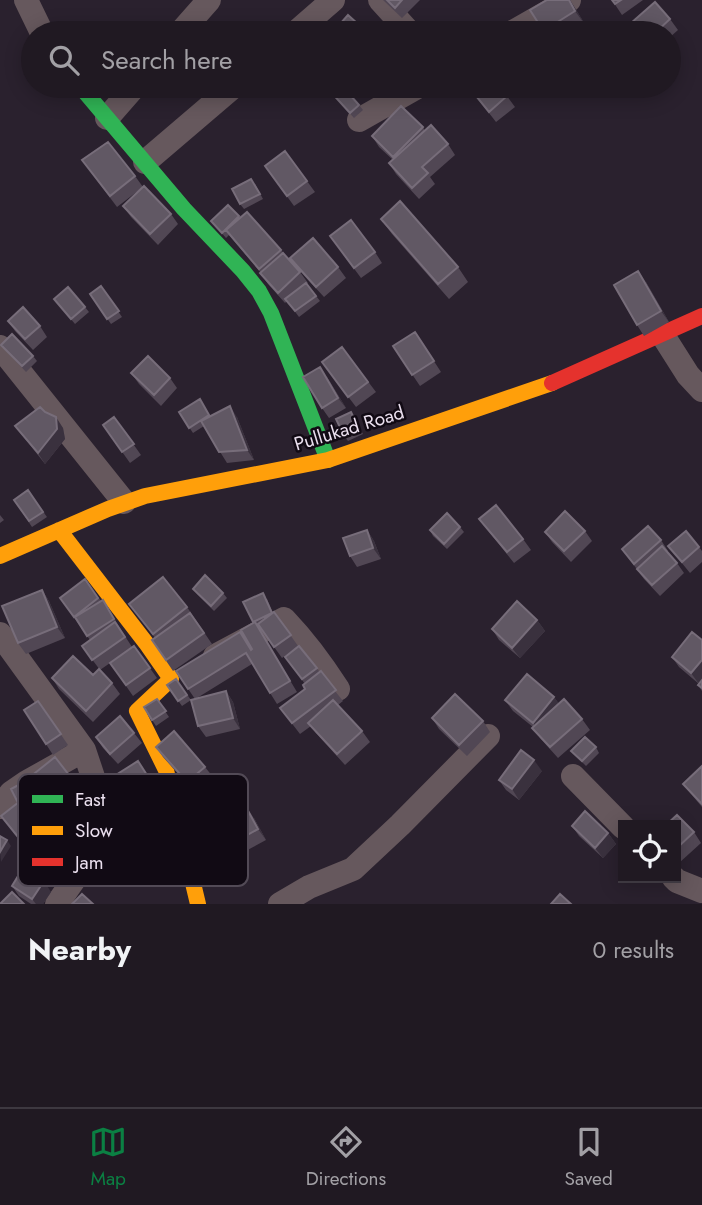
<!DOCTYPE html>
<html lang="en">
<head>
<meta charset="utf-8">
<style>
	body { margin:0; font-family:Jost,sans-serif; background:#28222a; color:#f1f3f6 }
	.controls { position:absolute; right:21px; bottom:21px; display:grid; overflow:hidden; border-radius:0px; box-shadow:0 4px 18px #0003 }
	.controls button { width:63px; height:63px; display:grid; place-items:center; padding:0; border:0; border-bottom:2px solid #3d3840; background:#201922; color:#f1f3f6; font:35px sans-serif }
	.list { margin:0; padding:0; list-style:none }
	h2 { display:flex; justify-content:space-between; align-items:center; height:91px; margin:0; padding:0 28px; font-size:30px }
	h2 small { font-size:23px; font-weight:400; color:#a2a0a5 }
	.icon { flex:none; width:38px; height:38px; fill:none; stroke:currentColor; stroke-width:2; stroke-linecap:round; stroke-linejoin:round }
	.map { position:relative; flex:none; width:702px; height:904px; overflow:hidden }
	.search { position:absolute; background:#201922; box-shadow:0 4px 18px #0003; left:21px; right:21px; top:21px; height:77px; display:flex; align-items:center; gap:18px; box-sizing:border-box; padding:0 24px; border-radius:38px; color:#a2a0a5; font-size:26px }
	.sheet { height:203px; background:#201922 }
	nav { display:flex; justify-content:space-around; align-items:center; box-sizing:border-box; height:98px; border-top:2px solid #3d3840; background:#201922; font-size:19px; color:#a2a0a5 }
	nav a { display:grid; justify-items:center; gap:4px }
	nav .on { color:#0b8043 }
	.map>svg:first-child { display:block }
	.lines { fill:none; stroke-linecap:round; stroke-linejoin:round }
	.street { stroke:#66585d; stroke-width:24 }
	.fast { stroke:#30b455; stroke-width:16 }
	.slow { stroke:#ff9f0a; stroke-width:16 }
	.jam { stroke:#e5322d; stroke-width:16 }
	.wall { fill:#514754 }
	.shaded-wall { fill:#3a313e }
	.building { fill:#615864; stroke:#776d7a; stroke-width:2 }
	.labels { text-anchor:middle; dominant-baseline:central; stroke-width:5; stroke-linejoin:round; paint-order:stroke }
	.street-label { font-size:19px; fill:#ebe0ef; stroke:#110a14 }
	.key { fill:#110a14; stroke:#524a56; stroke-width:2 }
	.key-label { font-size:19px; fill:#ebe0ef }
</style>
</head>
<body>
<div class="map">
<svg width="702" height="904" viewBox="0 0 702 904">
	<rect width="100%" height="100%" fill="#2a212e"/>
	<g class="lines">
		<path class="street" d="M26 0 42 33
			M380 0 410 33
			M180 33 209 0
			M295 33 333 0
			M511 33 569 0
			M107 118 135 86
			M359 120 419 86
			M145 162 234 86
			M662 334 688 375 702 390
			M0 347 124 502
			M0 634 84 750
			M215 656 284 619C305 641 322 664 338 689
			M573 776 623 827
			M0 807 11 793 27 782 84 750 109 825 87 861 57 904
			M674 878 677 881 702 891
			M280 904 309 887 353 869 400 825 488 736"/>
		<path class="fast" d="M80 86 184 209 243 271 259 291 271 313 328 460"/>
		<path class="slow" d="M59 530 146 643 171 679 137 711 166 770 198 904
			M0 556 108 509 145 496 328 460 552 383"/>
		<path class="jam" d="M552 383 702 316"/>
	</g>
	<path class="wall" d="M383 0H420L402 18Z
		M547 0H570L586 26 575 33H536Z
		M612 0H643L622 15Z
		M670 19 678 30 669 38V33H638L631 23Z
		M468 86 507 96 515 107 496 122Z
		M328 89 359 105 363 110 354 118Z
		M423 127 425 131 448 144 455 155 430 177 435 184 419 199 396 174 389 163 393 160 379 147 372 136Z
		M285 151 315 192 294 206 265 166Z
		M90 171 135 176 143 187 117 207Z
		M255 184 263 199 244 209 240 204Z
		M228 205 240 218 281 250 300 272 308 283 307 284 320 301 299 317 287 301 285 303 268 284 261 273 229 235 226 238 211 221Z
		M123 206 171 214 178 224 158 245 131 217Z
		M381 219 458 267 468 282 449 299 392 234Z
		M330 236 375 252 382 263 361 278Z
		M290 258 338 267 346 278 324 297 298 269Z
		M646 282 669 322 644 336 637 325Z
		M101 286 122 317 111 324 90 294Z
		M54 299 85 307 89 312 75 324Z
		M8 321 40 326 47 337 33 350 15 331Z
		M415 332 441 372 420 386 393 346Z
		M1 345 33 356 37 361 26 372Z
		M342 347 376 392 356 407 322 362Z
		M131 373 170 378 177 388 161 406 139 384Z
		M327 377 346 408 329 418 322 408Z
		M45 412 63 428 65 439 45 464 15 426Z
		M179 412 210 416 237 417 254 460 227 463 204 426 193 433Z
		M351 412 363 434 348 441 344 436Z
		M114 417 141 455 130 463 103 425Z
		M28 490 47 517 32 527 14 500Z
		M0 515 4 520 0 523Z
		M479 519 523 539 531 550 514 563Z
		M460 527 464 532 447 549 433 536 430 530Z
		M367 530 374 541 381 559 357 567 350 556Z
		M585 531 592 541 571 562 552 542 545 532Z
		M661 540 668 551 667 552 677 563 684 573 660 596 644 579 622 549Z
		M668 546 699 547 702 551V562L690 573Z
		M85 579 101 601 103 600 123 633 132 647 134 646 157 678 133 696 110 663 100 670 112 683 120 694 93 722 59 689 52 678 93 675 100 670 82 646 90 640 60 598Z
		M193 589 223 593 227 598 214 611 197 594Z
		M42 590 49 601 65 638 26 654 18 643Z
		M267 599 273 613 274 612 298 646 282 658 259 626 258 627 297 692 277 704 252 664 197 698 226 691 233 702 240 729 206 737 198 726 195 699 176 671 251 649 254 623 243 602Z
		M129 604 187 607 212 644 173 671 152 640 155 638Z
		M537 620 545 631 520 658 499 640 492 629Z
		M702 640V691L698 685 699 684 679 667 672 657Z
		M299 646 343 701 338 705 362 731 370 742 345 765 316 733 311 726 300 734 280 708 305 689V684L285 657Z
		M176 679 191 700 182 706 167 685Z
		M554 697 559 704 582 719 590 730 558 758 540 738 533 727 513 711 505 700Z
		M157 699 169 717 156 726 152 720Z
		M38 701 68 745 53 755 24 710Z
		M432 718 483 721 490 732 467 756 439 729Z
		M134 733 142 743 118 764 103 748 96 737Z
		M156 747 205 767 213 777 195 793 163 757Z
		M596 747 599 753 586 766 571 751Z
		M702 766V807L691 794 683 784Z
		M145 771 159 793 130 812 135 819 109 825 102 814Z
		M542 771 519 800 506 790 499 780Z
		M25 781 76 784 87 799 66 816 61 808 45 821 53 833 29 852 1 816 33 791Z
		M254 818 266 840 240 854 232 841 238 855 214 866 206 855Z
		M676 825 694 832 701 843 679 863 676 860Z
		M572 826 608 833 616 844 603 858 579 836Z
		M12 886 51 892 43 904H31L19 896Z"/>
	<path class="shaded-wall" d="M569 0H570L586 26 575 11Z
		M638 271 646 282 669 322 661 311Z
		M320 367 327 377 346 408 338 398Z
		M230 406 237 417 254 460 247 450Z
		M56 417 63 428 65 439 45 464 38 453Z
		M367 530 374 541 381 559 373 548Z
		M42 590 49 601 65 638 57 627Z
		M537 620 545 631 520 658 512 648Z
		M702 660V680L699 684 691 673Z
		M226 691 233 702 240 729 233 718Z
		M554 697 562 708 540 733 533 723Z
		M534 760 542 771 519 800 512 789Z
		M246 807 254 818 266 840 258 829Z
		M223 827 230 837 238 855 231 845Z
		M608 833 616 844 603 858 595 848Z
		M7 840 11 846 1 862 0 852Z
		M44 881 51 892 43 904H36L32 899Z"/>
	<path class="building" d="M387 0H402L395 8Z
		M547 0H569L575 11 556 23 563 33H536L531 25 537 21 530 10Z
		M612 0H621L615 4Z
		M655 2 670 19 655 33H640L631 23Z
		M348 15 368 33H332Z
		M589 28 593 33H582Z
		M332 86H342L359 105 350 113 328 89Z
		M468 86H499L507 96 489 112Z
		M401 106 423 127 393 157 372 136Z
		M431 125 448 144 422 167 428 173 412 188 389 163Z
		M108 142 135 176 110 196 82 160Z
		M285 151 307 181 287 196 265 166Z
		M251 179 260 194 240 204 232 189Z
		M144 186 171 214 150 234 123 206Z
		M400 201 458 267 438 284 381 219Z
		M228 205 239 216 222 233 211 221Z
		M247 212 281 250 259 269 226 230Z
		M351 220 375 252 354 268 330 236Z
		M313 238 338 267 316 287 290 258Z
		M283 253 300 272 278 293 260 273Z
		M638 271 661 311 637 325 614 285Z
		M306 283 316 296 295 311 285 299Z
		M101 286 119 311 107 319 90 294Z
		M68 287 85 307 71 319 54 299Z
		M23 307 40 326 25 339 8 321Z
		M415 332 434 361 412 375 393 346Z
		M12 334 33 356 22 366 1 345Z
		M342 347 368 382 348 397 322 362Z
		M148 356 170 378 154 395 131 373Z
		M320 367 338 398 322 408 303 377Z
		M200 399 209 415 189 428 179 412Z
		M230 406 247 450 219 452 201 421Z
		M40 407 45 412 56 417 57 429 38 453 15 426Z
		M351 412 359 429 344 436 336 419Z
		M114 417 134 444 122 452 103 425Z
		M28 490 43 512 29 521 14 500Z
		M496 505 523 539 507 552 479 519Z
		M565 511 585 531 564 551 545 532Z
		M447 513 460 527 444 544 430 530Z
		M648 526 661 540 634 564 622 549Z
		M367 530 373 548 350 556 343 538Z
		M686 531 699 547 682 562 668 546Z
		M662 546 677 563 652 585 637 569Z
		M205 575 223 593 211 606 193 589Z
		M163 577 187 607 153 634 129 604Z
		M85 579 98 598 74 617 60 598Z
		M42 590 57 627 18 643 2 606Z
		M263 593 272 613 253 622 243 602Z
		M103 600 114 619 87 636 75 617Z
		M517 601 537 620 512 648 492 629Z
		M274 612 291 635 274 647 258 624Z
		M190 613 204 633 166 660 152 640Z
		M115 622 125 637 92 660 82 646Z
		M255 622 290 681 270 693 246 653 188 689 176 671 240 632 251 650 252 649 241 630Z
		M692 632 702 640V660L691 673 672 657Z
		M134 646 150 668 126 685 110 663Z
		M299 646 317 668 302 679 285 657Z
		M73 656 93 675 99 669 112 683 86 711 52 678Z
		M321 671 336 690 292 723 280 708 305 689 303 685Z
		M527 674 554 697 533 723 505 700Z
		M176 679 187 695 178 701 167 685Z
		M702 680V688L698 685Z
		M226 691 233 718 198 726 191 700Z
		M455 694 483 721 459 745 432 718Z
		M157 699 166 711 152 720 144 707Z
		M564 699 582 719 550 747 532 728Z
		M333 700 362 731 337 754 308 723Z
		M38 701 61 734 46 744 24 710Z
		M120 716 134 733 110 754 96 737Z
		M174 731 205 767 187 782 156 747Z
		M585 737 596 747 582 761 571 751Z
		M521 750 534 760 512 789 499 780Z
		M55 757 76 784 55 800 50 793 34 806 43 817 18 837 1 816 33 791 25 781Z
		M138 761 152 783 123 801 127 808 102 814 100 785Z
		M702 766V804L683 784Z
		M22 783 28 795 18 803 11 789Z
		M246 807 258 829 233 843 223 827 231 845 206 855 196 832 221 821Z
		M585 811 608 833 595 848 572 826Z
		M677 815 694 832 676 849V825H666Z
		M0 836 7 840 0 852Z
		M23 868 44 881 32 899 12 886Z
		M12 892 24 904H0Z
		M82 894 93 904H72Z
		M560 894 571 904H551Z"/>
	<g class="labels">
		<g class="street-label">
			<text transform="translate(349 428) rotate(-17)">Pullukad Road</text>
		</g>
	</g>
	<rect x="18" y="774" width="230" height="112" rx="10" class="key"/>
	<rect x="32" y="795" width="31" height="8" fill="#30b455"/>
	<rect x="32" y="826" width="31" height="9" fill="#ff9f0a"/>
	<rect x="32" y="858" width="31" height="8" fill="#e5322d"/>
	<g class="key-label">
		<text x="75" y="806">Fast</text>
		<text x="75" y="837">Slow</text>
		<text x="75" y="869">Jam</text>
	</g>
</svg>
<div class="controls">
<button><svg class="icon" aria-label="locate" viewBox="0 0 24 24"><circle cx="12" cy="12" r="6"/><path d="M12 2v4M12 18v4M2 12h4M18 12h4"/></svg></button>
</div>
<div class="search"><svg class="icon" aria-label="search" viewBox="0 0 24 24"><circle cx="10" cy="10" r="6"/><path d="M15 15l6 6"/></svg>Search here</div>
</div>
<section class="sheet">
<h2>Nearby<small>0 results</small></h2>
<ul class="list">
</ul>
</section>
<nav>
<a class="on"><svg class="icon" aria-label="map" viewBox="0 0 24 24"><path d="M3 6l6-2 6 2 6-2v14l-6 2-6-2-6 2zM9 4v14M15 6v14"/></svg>Map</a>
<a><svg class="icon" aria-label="directions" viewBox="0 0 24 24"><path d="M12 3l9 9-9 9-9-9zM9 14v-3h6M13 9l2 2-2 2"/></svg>Directions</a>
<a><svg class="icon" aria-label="saved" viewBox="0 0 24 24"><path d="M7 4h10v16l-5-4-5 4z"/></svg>Saved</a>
</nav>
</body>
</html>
